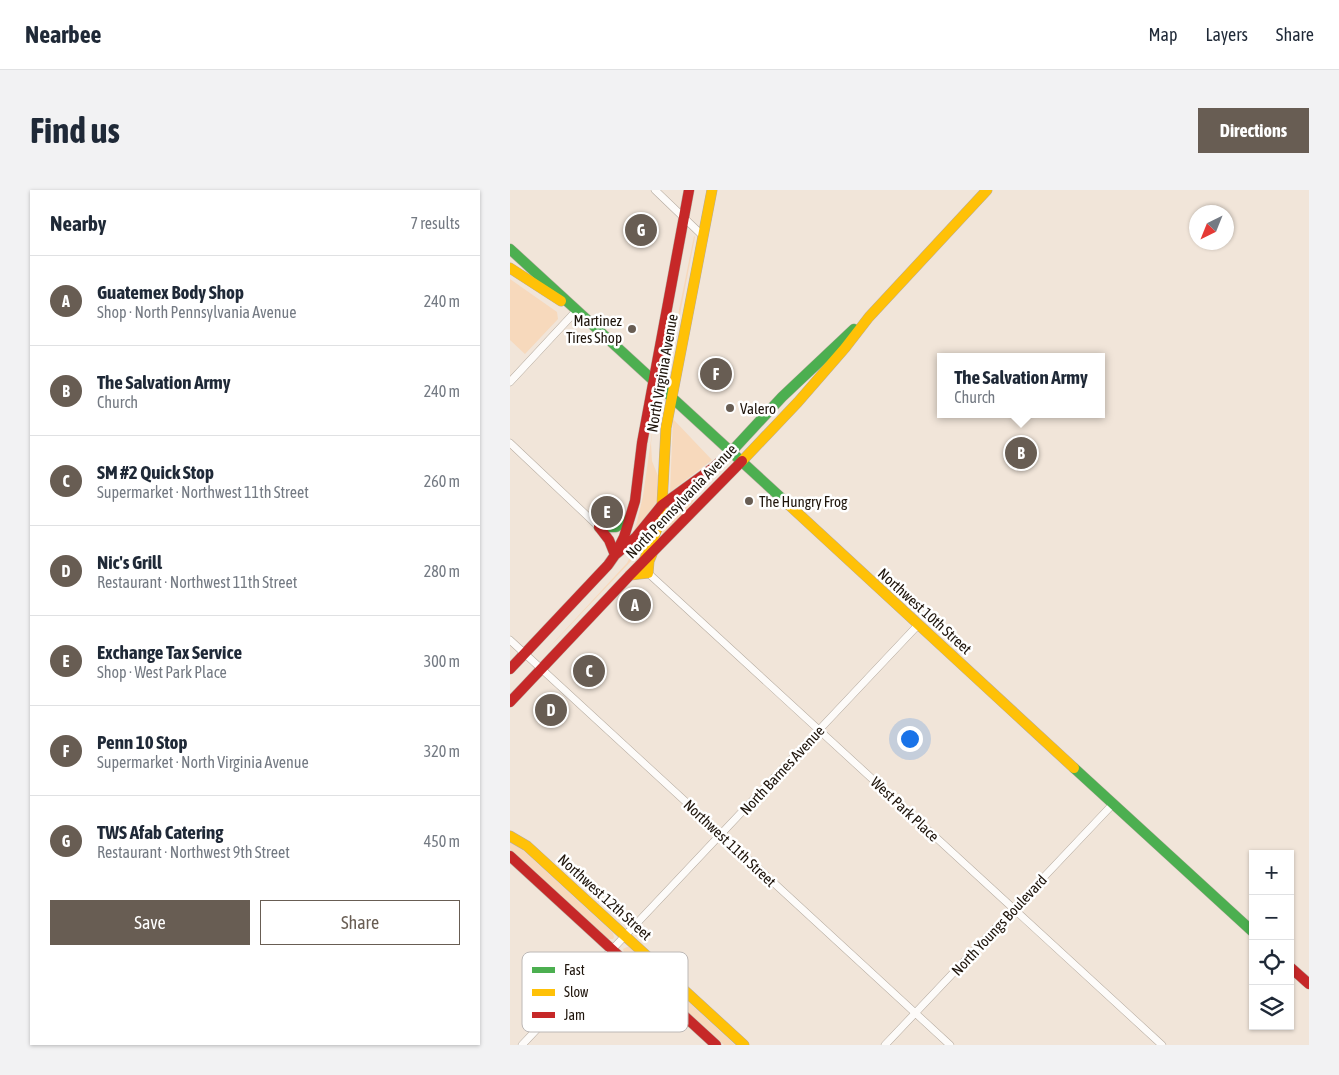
<!DOCTYPE html>
<html lang="en">
<head>
<meta charset="utf-8">
<style>
	body { margin:0; font-family:"Asap Condensed",sans-serif; background:#f2f2f3; color:#1f2937 }
	.controls { position:absolute; right:15px; bottom:15px; display:grid; overflow:hidden; border-radius:0px; box-shadow:0 1px 4px #0004 }
	.controls button { width:45px; height:45px; display:grid; place-items:center; padding:0; border:0; border-bottom:1px solid #e0e1e3; background:#fff; color:#1f2937; font:25px sans-serif }
	.compass { position:absolute; left:679px; top:15px; width:45px; height:45px; border-radius:50%; background:#fff; box-shadow:0 1px 4px #0004; rotate:223deg }
	.you { position:absolute; left:399px; top:548px; width:18px; height:18px; margin:-12px; border:4px solid #fff; border-radius:50%; background:#1a73e8; box-shadow:0 0 0 8px #1a73e833 }
	.badge { display:grid; place-items:center; width:32px; height:32px; border-radius:50%; background:#685d53; color:#fff; font-size:16px; font-weight:700 }
	.pin { position:absolute; translate:-50% -50%; border:2px solid #fff; box-shadow:0 1px 5px #0006 }
	.popup { position:absolute; left:427px; top:163px; width:168px; height:65px; box-sizing:border-box; display:grid; place-content:center; border-radius:0px; background:#fff; filter:drop-shadow(0 1px 4px #0005); font-size:16px; white-space:nowrap; color:#747a83 }
	.popup b { font-size:19px; color:#1f2937 }
	.popup::after { content:''; position:absolute; left:50%; top:100%; margin-left:-10px; border:10px solid transparent; border-top-color:#fff }
	.list { margin:0; padding:0; list-style:none }
	h2 { display:flex; justify-content:space-between; align-items:center; height:65px; margin:0; padding:0 20px; font-size:21px }
	h2 small { font-size:16px; font-weight:400; color:#747a83 }
	.list li { display:grid; grid-template-columns:32px 1fr auto; gap:15px; align-items:center; box-sizing:border-box; height:90px; padding:0 20px; border-top:1px solid #e0e1e3 }
	.list b { display:block; font-size:19px; white-space:nowrap }
	.list p { margin:0; font-size:16px; white-space:nowrap; color:#747a83 }
	.list em { font-size:16px; font-style:normal; color:#747a83 }
	.actions { display:flex; gap:10px; padding:15px 20px }
	.actions a { flex:1; padding:11px 0; border:1px solid #685d53; border-radius:0px; text-align:center; font-size:18px; color:#685d53 }
	.actions .main { background:#685d53; color:#fff }
	.icon { flex:none; width:28px; height:28px; fill:none; stroke:currentColor; stroke-width:2; stroke-linecap:round; stroke-linejoin:round }
	.map { position:relative; flex:none; width:799px; height:855px; overflow:hidden; border-radius:0px }
	header { display:flex; align-items:center; gap:30px; box-sizing:border-box; height:70px; padding:0 25px; background:#fff; border-bottom:1px solid #e0e1e3 }
	header strong { font-size:24px }
	nav { display:flex; gap:28px; margin-inline-start:auto; font-size:18px }
	.intro { display:flex; align-items:center; justify-content:space-between; box-sizing:border-box; height:120px; padding:0 30px }
	h1 { margin:0; font-size:35px }
	.button { padding:12px 22px; border-radius:0px; background:#685d53; color:#fff; font-size:18px; font-weight:700 }
	main { display:flex; gap:30px; padding:0 30px }
	aside { flex:1; background:#fff; border-radius:0px; box-shadow:0 1px 4px #0004 }
	.map>svg:first-child { display:block }
	.green { fill:#f7d9bc }
	.lines { fill:none; stroke-linecap:round; stroke-linejoin:round }
	.street-casing { stroke:#b4aa9f; stroke-width:8 }
	.fast-casing { stroke:#b4aa9f; stroke-width:11 }
	.slow-casing { stroke:#b4aa9f; stroke-width:11 }
	.jam-casing { stroke:#b4aa9f; stroke-width:11 }
	.street { stroke:#fdfbf9; stroke-width:7 }
	.fast { stroke:#4caf50; stroke-width:10 }
	.slow { stroke:#ffc107; stroke-width:10 }
	.jam { stroke:#c62828; stroke-width:10 }
	.poi-dot { fill:#685d53; stroke:#fff; stroke-width:2 }
	.labels { text-anchor:middle; dominant-baseline:central; stroke-width:5; stroke-linejoin:round; paint-order:stroke }
	.poi-label { font-size:15px; fill:#1e140b; stroke:#fff; text-anchor:start }
	.street-label { font-size:15px; fill:#1e140b; stroke:#fff }
	.key { fill:#fff; stroke:#bcb8b6; stroke-width:1 }
	.key-label { font-size:14px; fill:#1e140b }
</style>
</head>
<body>
<header>
<strong>Nearbee</strong>
<nav><a>Map</a><a>Layers</a><a>Share</a></nav>
</header>
<div class="intro"><h1>Find us</h1><a class="button">Directions</a></div>
<main>
<aside>
<h2>Nearby<small>7 results</small></h2>
<ul class="list">
<li><span class="badge">A</span><div><b>Guatemex Body Shop</b><p>Shop · North Pennsylvania Avenue</p></div><em>240 m</em></li>
<li><span class="badge">B</span><div><b>The Salvation Army</b><p>Church</p></div><em>240 m</em></li>
<li><span class="badge">C</span><div><b>SM #2 Quick Stop</b><p>Supermarket · Northwest 11th Street</p></div><em>260 m</em></li>
<li><span class="badge">D</span><div><b>Nic's Grill</b><p>Restaurant · Northwest 11th Street</p></div><em>280 m</em></li>
<li><span class="badge">E</span><div><b>Exchange Tax Service</b><p>Shop · West Park Place</p></div><em>300 m</em></li>
<li><span class="badge">F</span><div><b>Penn 10 Stop</b><p>Supermarket · North Virginia Avenue</p></div><em>320 m</em></li>
<li><span class="badge">G</span><div><b>TWS Afab Catering</b><p>Restaurant · Northwest 9th Street</p></div><em>450 m</em></li>
</ul>
<div class="actions"><a class="main">Save</a><a>Share</a></div>
</aside>
<div class="map">
<svg width="799" height="855" viewBox="0 0 799 855">
	<rect width="100%" height="100%" fill="#f1e5d9"/>
	<path class="green" d="M184 46 185 47 158 186 156 184Z
		M0 89 47 122 48 129 15 164 0 150Z
		M145 222 141 253 142 271 148 286 147 312 123 343 127 332 133 306Z
		M163 229 202 270 160 302Z
		M211 278 212 279 187 304 180 317 152 346 157 316Z
		M144 331 139 348 123 369 31 466 117 373 128 352Z
		M0 651 14 661 103 743 104 747 103 749H98L0 659Z
		M117 757H119L225 855H214L114 763 113 759Z"/>
	<g class="lines">
		<defs>
			<path id="street" d="M145 0 193 46
				M0 192 66 121
				M0 253 89 337
				M138 383 652 855
				M0 450 440 855
				M12 855 408 435
				M375 855 603 614"/>
			<path id="fast" d="M0 59 279 315
				M221 262 272 207 344 139
				M89 337H106L119 329
				M564 578 743 742"/>
			<path id="slow" d="M0 78 51 111
				M232 271 288 212 335 158 359 127 477 0
				M279 315 564 578
				M134 371 149 334 152 315 156 238 202 0
				M120 385 138 383 139 371 142 364
				M0 646 17 656 234 855"/>
			<path id="jam" d="M89 337 99 350 105 365
				M105 365 114 347 125 311 132 253 179 0
				M0 479 98 375 105 365 126 347 152 315 203 278 221 262
				M0 512 120 385 232 271
				M0 666 206 855
				M780 777 799 794"/>
		</defs>
		<use href="#street" class="street-casing"/>
		<use href="#fast" class="fast-casing"/>
		<use href="#slow" class="slow-casing"/>
		<use href="#jam" class="jam-casing"/>
		<use href="#street" class="street"/>
		<use href="#fast" class="fast"/>
		<use href="#slow" class="slow"/>
		<use href="#jam" class="jam"/>
	</g>
	<g class="poi-dot">
		<circle cx="122" cy="139" r="5"/>
		<circle cx="220" cy="218" r="5"/>
		<circle cx="239" cy="311" r="5"/>
	</g>
	<g class="labels">
		<g class="poi-label">
			<text x="112" y="130" text-anchor="end">Martinez<tspan x="112" dy="17">Tires Shop</tspan></text>
			<text x="230" y="218">Valero</text>
			<text x="249" y="311">The Hungry Frog</text>
		</g>
		<g class="street-label">
			<text transform="translate(152 183) rotate(-80)">North Virginia Avenue</text>
			<text transform="translate(171 311) rotate(-46)">North Pennsylvania Avenue</text>
			<text transform="translate(415 421) rotate(42)">Northwest 10th Street</text>
			<text transform="translate(272 580) rotate(-47)">North Barnes Avenue</text>
			<text transform="translate(395 619) rotate(43)">West Park Place</text>
			<text transform="translate(220 653) rotate(43)">Northwest 11th Street</text>
			<text transform="translate(95 707) rotate(42)">Northwest 12th Street</text>
			<text transform="translate(489 735) rotate(-47)">North Youngs Boulevard</text>
		</g>
	</g>
	<rect x="12" y="762" width="166" height="80" rx="8" class="key"/>
	<rect x="22" y="777" width="23" height="6" fill="#4caf50"/>
	<rect x="22" y="799" width="23" height="7" fill="#ffc107"/>
	<rect x="22" y="822" width="23" height="6" fill="#c62828"/>
	<g class="key-label">
		<text x="54" y="785">Fast</text>
		<text x="54" y="807">Slow</text>
		<text x="54" y="830">Jam</text>
	</g>
</svg>
<div class="controls">
<button>+</button>
<button>−</button>
<button><svg class="icon" aria-label="locate" viewBox="0 0 24 24"><circle cx="12" cy="12" r="6"/><path d="M12 2v4M12 18v4M2 12h4M18 12h4"/></svg></button>
<button><svg class="icon" aria-label="layers" viewBox="0 0 24 24"><path d="M12 4l9 5-9 5-9-5zM3 14l9 5 9-5"/></svg></button>
</div>
<svg class="compass" viewBox="-18 -18 36 36"><path d="M0-13l5 13h-10z" fill="#e53935"/><path d="M0 13l5-13h-10z" fill="#747a83"/></svg>
<div class="you"></div>
<div class="pin badge" style="left:125px;top:415px">A</div>
<div class="pin badge" style="left:511px;top:263px">B</div>
<div class="popup"><b>The Salvation Army</b>Church</div>
<div class="pin badge" style="left:79px;top:481px">C</div>
<div class="pin badge" style="left:41px;top:520px">D</div>
<div class="pin badge" style="left:97px;top:322px">E</div>
<div class="pin badge" style="left:206px;top:184px">F</div>
<div class="pin badge" style="left:131px;top:40px">G</div>
</div>
</main>
</body>
</html>
